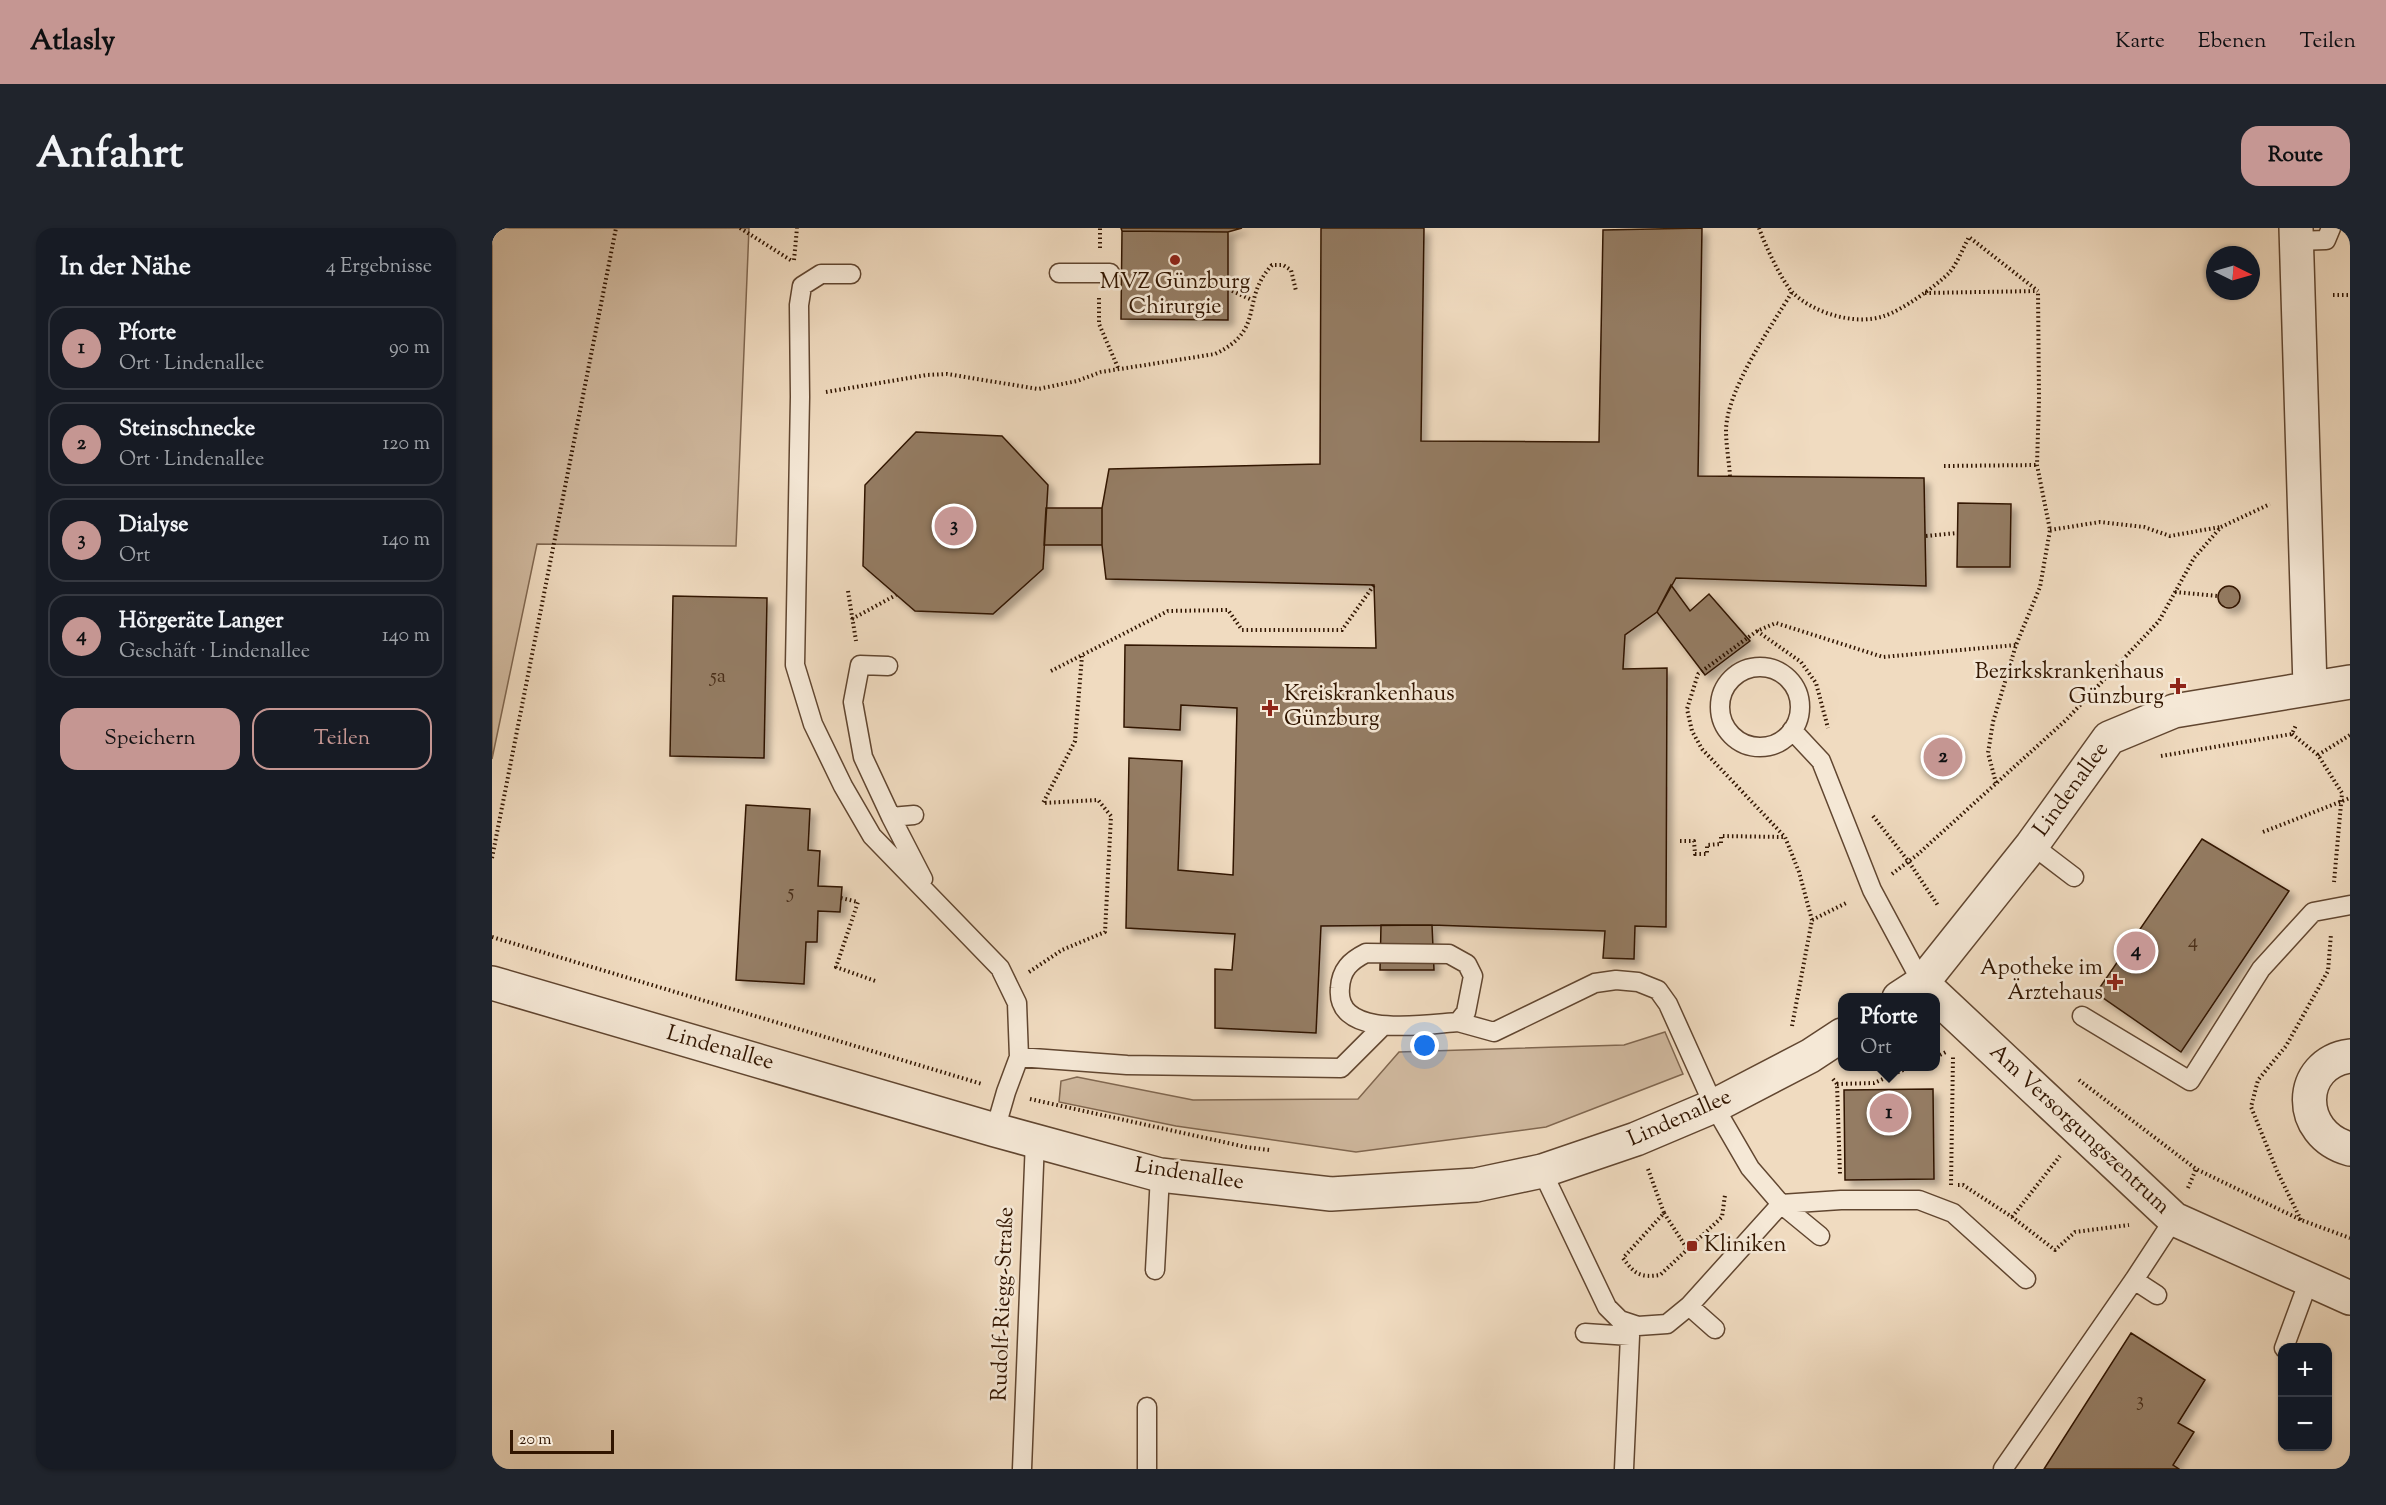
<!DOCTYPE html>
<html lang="de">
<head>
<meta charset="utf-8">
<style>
	body { margin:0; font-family:"Sorts Mill Goudy",serif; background:#20242c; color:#f1f3f6 }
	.controls { position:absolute; right:18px; bottom:18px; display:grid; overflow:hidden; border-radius:12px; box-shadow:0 2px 4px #0004 }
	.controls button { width:54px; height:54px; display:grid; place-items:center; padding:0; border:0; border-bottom:2px solid #363941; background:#171b24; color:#f1f3f6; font:30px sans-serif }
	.compass { position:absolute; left:1714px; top:18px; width:54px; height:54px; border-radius:50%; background:#171b24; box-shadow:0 2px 4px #0004; rotate:95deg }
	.scale { position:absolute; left:18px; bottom:15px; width:104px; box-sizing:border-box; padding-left:6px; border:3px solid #311500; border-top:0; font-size:16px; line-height:21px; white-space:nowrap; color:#311500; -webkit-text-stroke:4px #f5e8d6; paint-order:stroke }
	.you { position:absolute; left:933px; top:818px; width:21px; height:21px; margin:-15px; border:4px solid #fff; border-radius:50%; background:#1a73e8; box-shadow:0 0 0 9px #1a73e833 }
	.badge { display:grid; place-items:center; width:39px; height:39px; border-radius:50%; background:#c59692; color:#111; font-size:20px; font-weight:700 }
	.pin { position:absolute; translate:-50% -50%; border:3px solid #fff; box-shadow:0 2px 6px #0006 }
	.popup { position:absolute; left:1346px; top:765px; width:102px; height:78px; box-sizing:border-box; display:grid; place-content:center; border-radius:12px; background:#171b24; filter:drop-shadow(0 2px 4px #0005); font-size:20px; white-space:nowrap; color:#9ea1a6 }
	.popup b { font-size:22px; color:#f1f3f6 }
	.popup::after { content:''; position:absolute; left:50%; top:100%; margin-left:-12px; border:12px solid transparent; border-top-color:#171b24 }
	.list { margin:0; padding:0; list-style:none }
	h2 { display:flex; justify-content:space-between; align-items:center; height:78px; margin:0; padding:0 24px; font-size:26px }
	h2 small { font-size:20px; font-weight:400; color:#9ea1a6 }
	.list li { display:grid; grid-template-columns:39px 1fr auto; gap:18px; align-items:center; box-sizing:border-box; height:84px; margin:0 12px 12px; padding:0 12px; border:2px solid #363941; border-radius:18px }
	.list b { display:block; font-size:22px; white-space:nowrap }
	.list p { margin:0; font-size:20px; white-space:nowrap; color:#9ea1a6 }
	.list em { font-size:20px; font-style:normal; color:#9ea1a6 }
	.actions { display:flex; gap:12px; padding:18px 24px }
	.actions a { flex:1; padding:14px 0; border:2px solid #c59692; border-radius:18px; text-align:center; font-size:21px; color:#c59692 }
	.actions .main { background:#c59692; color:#111 }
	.map { position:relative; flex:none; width:1858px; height:1241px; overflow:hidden; border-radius:18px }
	header { display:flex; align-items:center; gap:36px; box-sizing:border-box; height:84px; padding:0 30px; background:#c59692; color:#111 }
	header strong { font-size:28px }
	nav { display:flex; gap:33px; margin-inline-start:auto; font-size:21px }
	.intro { display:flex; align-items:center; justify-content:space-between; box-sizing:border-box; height:144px; padding:0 36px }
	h1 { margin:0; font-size:42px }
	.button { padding:15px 27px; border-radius:18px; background:#c59692; color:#111; font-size:21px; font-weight:700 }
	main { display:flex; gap:36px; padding:0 36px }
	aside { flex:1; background:#171b24; border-radius:18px; box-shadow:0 2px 4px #0004 }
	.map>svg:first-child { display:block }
	.green { fill:#d0b99f; stroke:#806750; stroke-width:1.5 }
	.building { fill:#947c64; stroke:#311500; stroke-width:1.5; filter:url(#shadow) }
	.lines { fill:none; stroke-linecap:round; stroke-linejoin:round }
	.lane-casing { stroke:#614630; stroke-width:21 }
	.street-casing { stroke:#614630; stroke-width:36 }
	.path { stroke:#311500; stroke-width:4; stroke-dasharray:1.5 3; stroke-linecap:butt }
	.lane { stroke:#f5e8d6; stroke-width:18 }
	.street { stroke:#f5e8d6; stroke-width:33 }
	.poi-dot { fill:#8f2418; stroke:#f5e8d6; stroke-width:2 }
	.labels { text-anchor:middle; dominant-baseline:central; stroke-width:5; stroke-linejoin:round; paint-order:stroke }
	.number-label { font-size:20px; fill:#4a2f19 }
	.poi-label { font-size:22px; fill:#311500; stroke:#f5e8d6; text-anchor:end }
	.street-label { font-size:22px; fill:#311500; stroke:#f5e8d6 }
</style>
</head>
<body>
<header>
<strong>Atlasly</strong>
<nav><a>Karte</a><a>Ebenen</a><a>Teilen</a></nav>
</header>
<div class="intro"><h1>Anfahrt</h1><a class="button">Route</a></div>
<main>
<aside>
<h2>In der Nähe<small>4 Ergebnisse</small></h2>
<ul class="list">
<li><span class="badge">1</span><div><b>Pforte</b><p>Ort · Lindenallee</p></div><em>90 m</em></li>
<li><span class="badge">2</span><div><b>Steinschnecke</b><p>Ort · Lindenallee</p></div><em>120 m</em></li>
<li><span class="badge">3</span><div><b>Dialyse</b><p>Ort</p></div><em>140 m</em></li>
<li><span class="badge">4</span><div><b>Hörgeräte Langer</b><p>Geschäft · Lindenallee</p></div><em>140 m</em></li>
</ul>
<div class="actions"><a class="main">Speichern</a><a>Teilen</a></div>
</aside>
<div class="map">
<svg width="1858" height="1241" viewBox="0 0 1858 1241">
	<defs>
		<filter id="shadow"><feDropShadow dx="5.5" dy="5.5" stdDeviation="3" flood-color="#0004"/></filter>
	</defs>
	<rect width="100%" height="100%" fill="#f0dbc0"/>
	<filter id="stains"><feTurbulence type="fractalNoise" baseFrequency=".00333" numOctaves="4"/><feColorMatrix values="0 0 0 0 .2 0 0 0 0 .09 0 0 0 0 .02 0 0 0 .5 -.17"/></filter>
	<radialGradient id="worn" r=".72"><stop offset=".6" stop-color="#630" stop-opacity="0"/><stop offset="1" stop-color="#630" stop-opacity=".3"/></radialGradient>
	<path class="green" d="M0 0H257L244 318 45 316 0 531Z
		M1173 804 1191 846 1054 899 864 924 684 898 567 874 569 853 585 849 701 872 866 871 907 824 1132 817Z"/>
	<path class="building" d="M629 0H750L736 4 630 3Z
		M829 0H932L929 213 1107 214 1111 2 1210 0 1206 248 1432 250 1434 358 1184 350 1165 384 1133 407 1131 441 1175 440 1174 699 1143 698 1142 731 1111 730 1113 703 940 697 829 698 824 805 723 800V741L740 742 743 706 634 700 637 530 690 533 686 642 741 647 745 480 689 477 688 502 632 499 633 417 884 420 882 357 614 351 610 317V280L617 241 828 236Z
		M630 3 736 4V92L629 91Z
		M424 204 510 208 556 257 551 341 501 386 423 383 371 338 373 257Z
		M1466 275 1519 276 1518 339H1465Z
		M554 280H610V317H552Z
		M1179 357 1198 383 1217 366 1258 413 1213 447 1165 384Z
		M1726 369a11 11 0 1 1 22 0a11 11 0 1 1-22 0Z
		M181 368 275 370 272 530 178 528Z
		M254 577 318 581 316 622 328 623 326 658 350 659 348 684 326 683 325 714H314L312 756 244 752Z
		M1710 611 1797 663 1689 824 1604 765Z
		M889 697H940L942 742H888Z
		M1441 861 1442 951 1353 952 1352 862Z
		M1639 1105 1713 1152 1686 1195 1702 1204 1681 1237 1687 1241H1552Z"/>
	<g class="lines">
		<defs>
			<path id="lane" d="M1804 13 1834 12 1839 0
				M567 45H618
				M359 46H329L310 58 307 77 308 169 303 437 321 496 351 558 380 608 508 740 525 775 527 829 514 864 503 902
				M396 438 368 437 361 474 371 529 399 589
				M1228 479a40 40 0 1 1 80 0a40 40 0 1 1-80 0Z
				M1300 502 1329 533 1380 662 1430 755
				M422 587 399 589 431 651
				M1540 617 1582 649
				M874 725 957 726 975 736 981 748 974 784 966 794C934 796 843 812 848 760 849 742 858 733 874 725Z
				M1590 788 1698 853 1769 741 1821 684 1858 677
				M966 794 1002 804 1103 755 1124 752 1146 754 1166 762 1176 776 1222 878 1258 940 1289 976 1197 1078 1175 1096 1146 1098 1128 1092 1115 1079 1050 943
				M527 829 635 837 849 840 891 798
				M1289 976 1349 972H1427L1461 985 1534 1051
				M1289 976 1328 1008
				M663 1042 668 947
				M1642 1052 1665 1067
				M1197 1078 1223 1101
				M1093 1105 1138 1108 1132 1241
				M1792 1120 1817 1052
				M530 1241 543 912
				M655 1241V1179
				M1511 1241 1642 1052 1682 991"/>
			<path id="street" d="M1804 0 1818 459
				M0 755 503 902 668 947 839 966 984 957 1050 943 1144 911 1222 878 1318 828 1350 807
				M1430 755 1682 991 1858 1070
				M1407 770 1430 755 1540 617 1617 510 1682 483 1858 454
				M1858 828C1805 835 1803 906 1858 921"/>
		</defs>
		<use href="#lane" class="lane-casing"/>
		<use href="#street" class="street-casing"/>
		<path class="path" d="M248 0 300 33
			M1267 0C1273 17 1289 52 1301 65 1322 85 1363 98 1392 88 1409 83 1444 58 1457 45 1465 36 1471 20 1477 9L1546 63
			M608 20V0
			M302 32 305 0
			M736 61 760 72
			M1433 65 1545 63
			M1841 67H1858
			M607 70V96L627 142
			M334 164 434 147 455 146 546 161 585 153 609 144 723 126C775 101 747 73 780 37H791L799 42 804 63
			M1452 238 1545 237
			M1238 248C1237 233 1234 217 1234 202 1235 161 1279 99 1300 64
			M1558 302 1608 294 1652 299 1678 308 1728 299
			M1434 308 1465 305
			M356 363 364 413
			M1683 364 1726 368
			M360 391 404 367
			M1265 403 1309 434 1324 455 1336 500
			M559 443 676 383 736 382 750 402H850L882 357
			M1800 506 1826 527 1850 565 1842 654
			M1826 527 1858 507
			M1669 528 1800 506 1804 497
			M1504 555 1496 525 1501 494 1524 417 1548 359 1558 302 1545 237 1547 171 1546 63
			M1381 588 1417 634 1447 679
			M1771 604 1858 570
			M1188 613H1202L1203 626H1215V617L1229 616V608L1292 609
			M0 630 124 0
			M1400 646 1425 627 1574 492 1667 393 1702 330 1729 299 1778 276
			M349 670 366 674 344 739 383 753
			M1320 692 1307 644 1293 609 1210 521 1200 503 1195 481 1206 446 1265 403 1284 395 1391 429 1524 417
			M0 709 490 856
			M537 744 570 722 613 704 619 588 606 572 551 575 583 513 590 428
			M1300 798 1320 692 1356 674
			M1444 829 1454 824
			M1341 851 1345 856 1348 947
			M1587 852 1704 941 1809 992 1858 1010
			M1345 856 1382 855 1420 838
			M538 871 754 919 777 922
			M1156 941 1172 985 1131 1030C1142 1046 1149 1050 1168 1047L1230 989 1233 967
			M1459 957 1461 829
			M1466 957H1471L1520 989 1563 1022 1583 1004 1637 997
			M1696 960 1704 941
			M1172 985 1196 1022
			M1520 989 1568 928
			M1809 992 1785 943 1759 879 1766 852 1794 818 1836 743 1839 706"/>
		<use href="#lane" class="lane"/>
		<use href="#street" class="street"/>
	</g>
	<g class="poi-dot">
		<circle cx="683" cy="32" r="6"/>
		<path d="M1683 449h6v6h6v6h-6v6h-6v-6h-6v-6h6z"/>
		<path d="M775 471h6v6h6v6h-6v6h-6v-6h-6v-6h6z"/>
		<path d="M1620 745h6v6h6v6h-6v6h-6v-6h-6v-6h6z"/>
		<rect x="1194" y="1012" width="12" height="12" rx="3"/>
	</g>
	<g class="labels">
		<g class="number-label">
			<text x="226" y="449">5a</text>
			<text x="299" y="665">5</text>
			<text x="1701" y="714">4</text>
			<text x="1648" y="1173">3</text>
		</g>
		<g class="poi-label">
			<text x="683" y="55" text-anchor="middle">MVZ Günzburg<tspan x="683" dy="25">Chirurgie</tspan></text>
			<text x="1672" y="445">Bezirkskrankenhaus<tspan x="1672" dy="25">Günzburg</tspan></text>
			<text x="792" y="467" text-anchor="start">Kreiskrankenhaus<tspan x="792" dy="25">Günzburg</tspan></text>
			<text x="1611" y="741">Apotheke im<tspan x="1611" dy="25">Ärztehaus</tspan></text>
			<text x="1212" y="1018" text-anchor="start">Kliniken</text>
		</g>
		<g class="street-label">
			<text transform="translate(1580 562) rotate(-54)">Lindenallee</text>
			<text transform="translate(228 821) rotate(16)">Lindenallee</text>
			<text transform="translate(1188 891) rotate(-24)">Lindenallee</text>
			<text transform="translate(1587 902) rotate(43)">Am Versorgungszentrum</text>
			<text transform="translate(697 947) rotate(9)">Lindenallee</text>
			<text transform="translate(512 1076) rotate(-88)">Rudolf-Riegg-Straße</text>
		</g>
	</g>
	<rect width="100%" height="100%" filter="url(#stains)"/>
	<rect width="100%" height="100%" fill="url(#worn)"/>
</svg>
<div class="controls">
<button>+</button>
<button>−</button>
</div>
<svg class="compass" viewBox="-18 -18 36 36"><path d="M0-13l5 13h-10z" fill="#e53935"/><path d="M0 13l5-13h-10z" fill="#9ea1a6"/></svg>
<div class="scale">20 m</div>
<div class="you"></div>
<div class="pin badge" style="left:1397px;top:885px">1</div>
<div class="popup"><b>Pforte</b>Ort</div>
<div class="pin badge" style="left:1451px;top:529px">2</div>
<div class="pin badge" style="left:462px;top:298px">3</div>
<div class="pin badge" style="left:1644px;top:723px">4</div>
</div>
</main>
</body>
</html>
